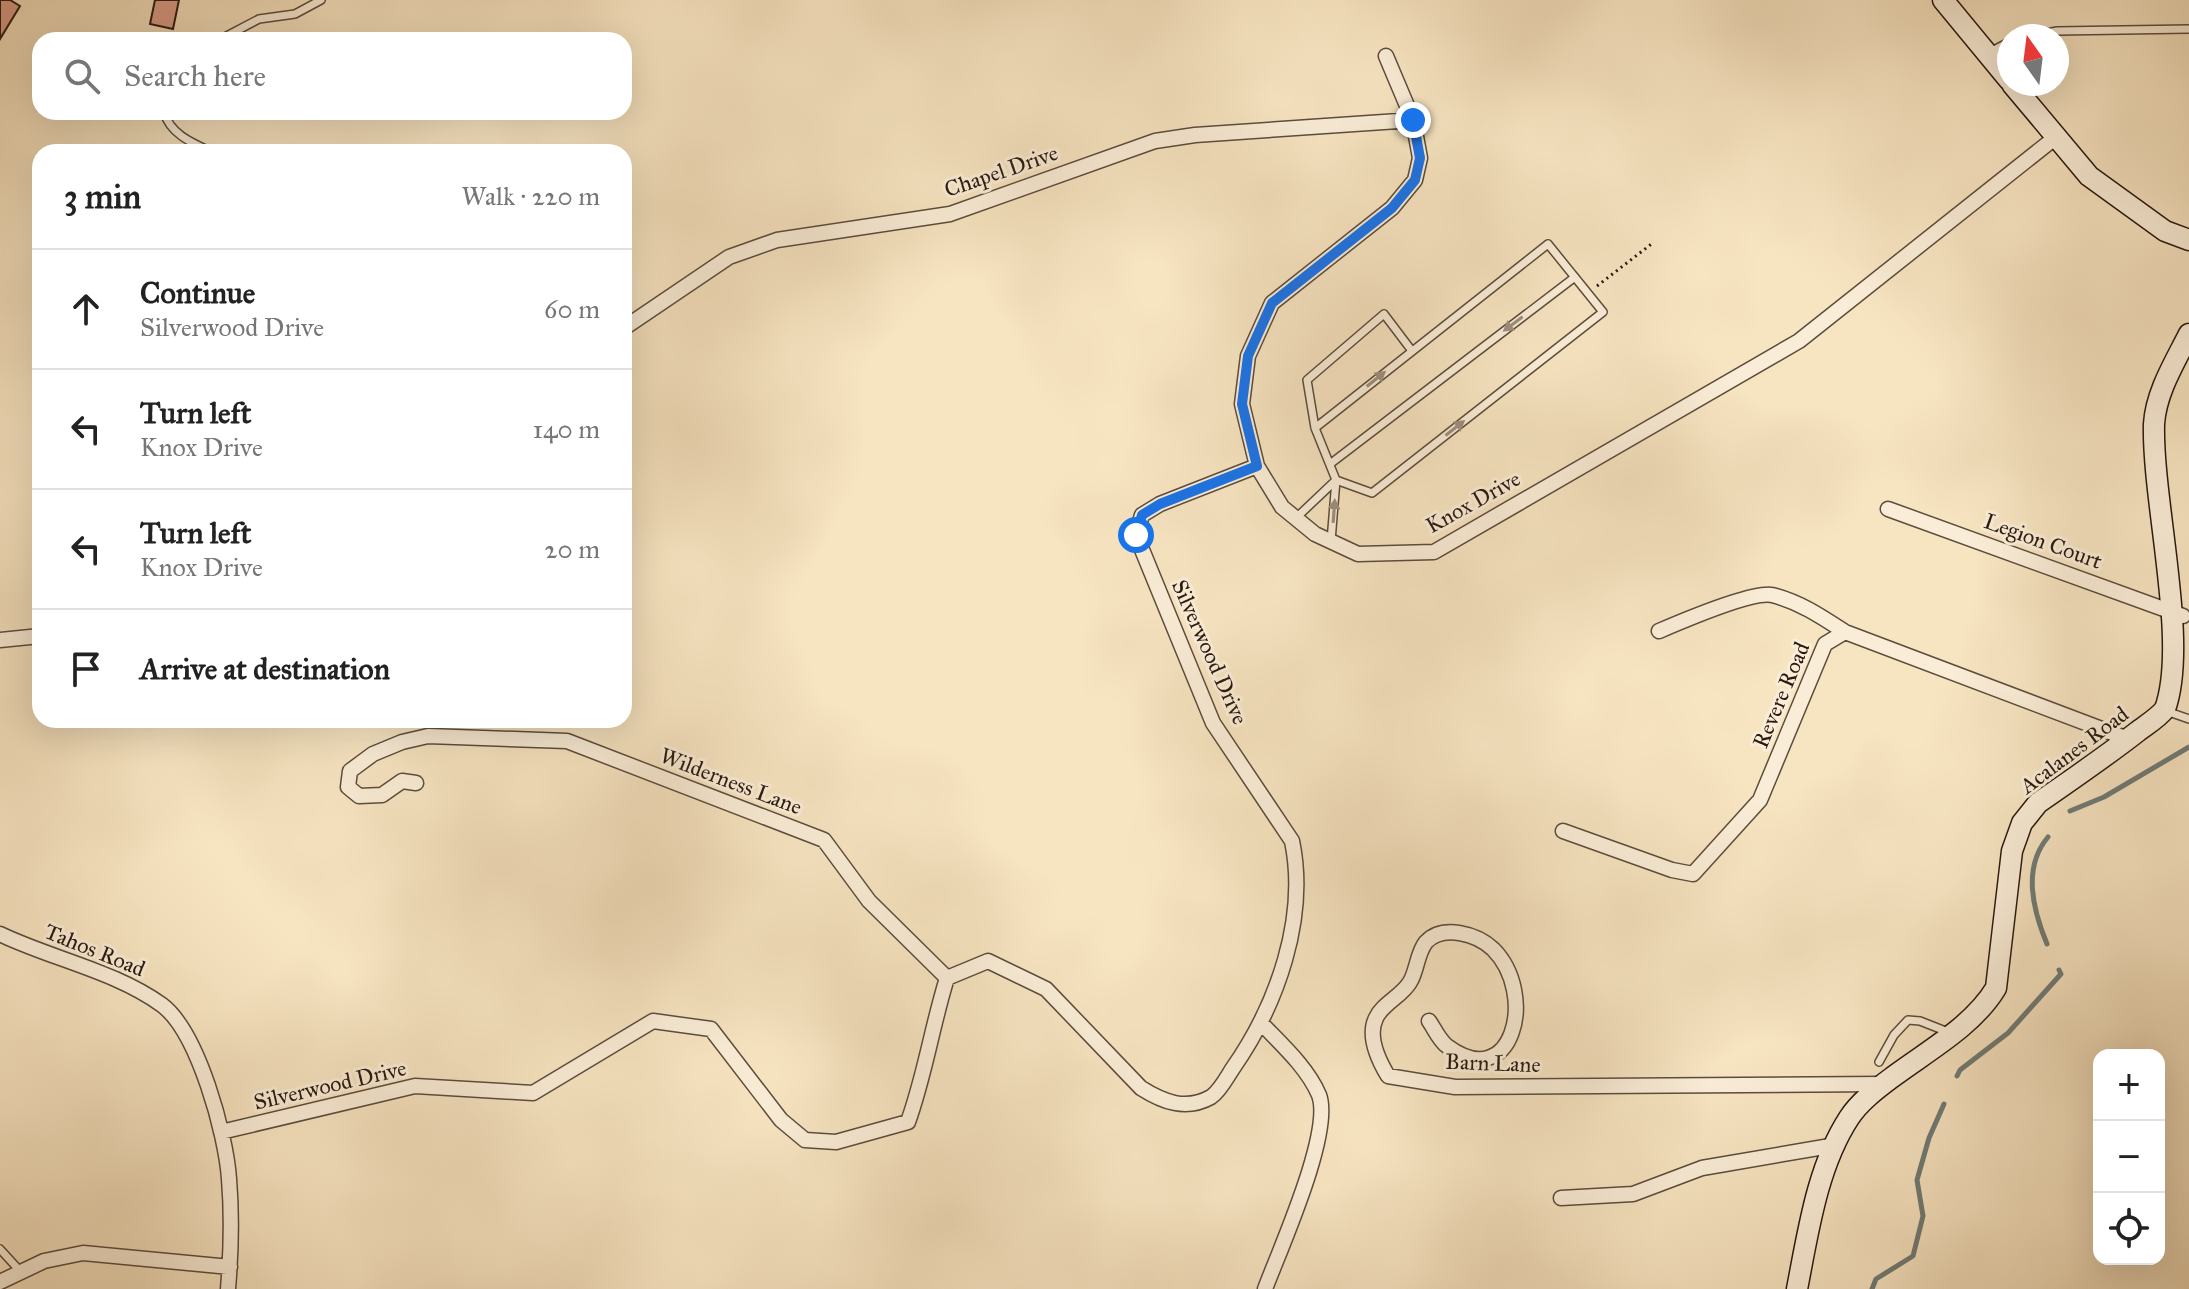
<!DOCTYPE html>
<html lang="en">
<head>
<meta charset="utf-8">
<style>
	body { margin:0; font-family:"IM FELL Great Primer",serif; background:#f6f6f6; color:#222 }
	.controls { position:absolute; right:24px; bottom:24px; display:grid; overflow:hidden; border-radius:16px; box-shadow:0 8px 32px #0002 }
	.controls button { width:72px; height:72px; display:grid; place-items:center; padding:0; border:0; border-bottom:2px solid #e0e0e0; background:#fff; color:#222; font:40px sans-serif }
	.compass { position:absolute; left:1997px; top:24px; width:72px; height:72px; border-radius:50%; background:#fff; box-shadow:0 8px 32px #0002; rotate:346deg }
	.stop { position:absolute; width:24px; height:24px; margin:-18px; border:6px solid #1a73e8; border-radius:50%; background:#fff }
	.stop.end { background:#1a73e8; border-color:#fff; box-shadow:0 2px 8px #0008 }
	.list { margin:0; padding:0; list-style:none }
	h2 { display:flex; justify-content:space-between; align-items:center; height:104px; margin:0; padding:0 32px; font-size:34px }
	h2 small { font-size:26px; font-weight:400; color:#767676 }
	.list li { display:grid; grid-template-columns:52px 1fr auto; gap:24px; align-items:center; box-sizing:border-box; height:120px; padding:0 32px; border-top:2px solid #e0e0e0 }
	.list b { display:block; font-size:30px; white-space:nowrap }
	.list p { margin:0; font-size:26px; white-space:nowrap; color:#767676 }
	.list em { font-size:26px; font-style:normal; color:#767676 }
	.icon { flex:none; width:44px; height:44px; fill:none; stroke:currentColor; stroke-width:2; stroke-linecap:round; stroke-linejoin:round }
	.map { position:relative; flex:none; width:2189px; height:1289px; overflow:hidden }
	.search { position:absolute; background:#fff; box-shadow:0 8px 32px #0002; left:32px; top:32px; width:600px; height:88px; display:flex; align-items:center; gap:20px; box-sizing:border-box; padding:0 28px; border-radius:24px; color:#767676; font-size:30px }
	.panel { position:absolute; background:#fff; box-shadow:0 8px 32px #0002; left:32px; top:144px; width:600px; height:584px; border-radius:24px }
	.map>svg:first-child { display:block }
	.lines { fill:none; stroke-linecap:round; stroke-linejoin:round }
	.stream { stroke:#6f7b76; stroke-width:5 }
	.building { fill:#dc9d8b; stroke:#281910; stroke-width:2 }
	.lane-casing { stroke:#5c4c3c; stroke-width:10 }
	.street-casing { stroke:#5c4c3c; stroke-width:17 }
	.secondary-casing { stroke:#281910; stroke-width:23 }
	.path { stroke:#281910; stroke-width:3; stroke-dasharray:2 4; stroke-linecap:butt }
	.lane { stroke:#faedd7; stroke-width:7 }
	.street { stroke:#faedd7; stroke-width:14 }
	.secondary { stroke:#faedd7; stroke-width:20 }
	.oneway { fill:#9c8e7d }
	.route { stroke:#1a73e8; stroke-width:10 }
	.labels { text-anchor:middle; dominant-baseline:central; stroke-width:6; stroke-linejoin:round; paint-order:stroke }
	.street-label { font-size:22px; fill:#281910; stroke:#faedd7 }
</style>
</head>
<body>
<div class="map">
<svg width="2189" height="1289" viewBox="0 0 2189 1289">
	<rect width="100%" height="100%" fill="#f7e4c1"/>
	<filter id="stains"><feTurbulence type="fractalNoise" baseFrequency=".0025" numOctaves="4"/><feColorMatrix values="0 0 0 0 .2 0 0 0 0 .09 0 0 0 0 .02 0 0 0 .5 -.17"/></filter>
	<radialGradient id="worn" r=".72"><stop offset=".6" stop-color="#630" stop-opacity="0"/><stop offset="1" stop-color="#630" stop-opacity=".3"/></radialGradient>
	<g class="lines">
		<path class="stream" d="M2070 811 2104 797 2189 747
			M2047 944C2033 910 2022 868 2048 837
			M1957 1076 1960 1070 2008 1033 2061 974 2059 970
			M1872 1289 1876 1279 1913 1256 1923 1216 1917 1180 1929 1138 1944 1104"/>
	</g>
	<path class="building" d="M0 0H10L20 6 0 39Z
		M155 0H179L173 29 150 24Z"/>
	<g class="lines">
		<defs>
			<path id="lane" d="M2033 36 2057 31 2189 29
				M219 40 259 19 295 14 321 0
				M1990 52 2009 42
				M164 112C170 134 192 143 212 152
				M1315 428 1548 244 1603 312 1372 493 1336 480 1315 428 1307 380 1384 314 1412 351
				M1330 464 1575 277
				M1296 518 1336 480
				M1331 541 1336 480
				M2166 711 2189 719
				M1879 1062 1894 1035 1908 1020 1920 1021 1948 1032
				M0 1249 21 1272"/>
			<path id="street" d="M1386 56 1413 120 1420 158 1415 180 1392 208 1272 303 1248 356 1242 404 1257 466 1282 507 1315 534 1358 554 1434 552 1799 341 2056 137
				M624 328 729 257 777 240 950 214 1155 141 1195 135 1413 120
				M1888 509 2183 616
				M1659 631C1680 622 1752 591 1772 595 1800 602 1822 617 1845 632L2128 739
				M0 640 40 636
				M416 783 402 781 382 795 359 796 348 787 350 771 373 754 402 742 428 736 567 741 824 840 869 901 947 978
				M1563 831 1672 870 1693 874 1760 800 1825 644 1845 632
				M0 934C52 959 115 971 162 1005 198 1032 226 1134 229 1179 232 1215 231 1253 228 1289
				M947 978 988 961 1046 989 1141 1088C1163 1102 1186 1111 1211 1097 1220 1091 1227 1077 1233 1068 1277 1005 1308 918 1292 841L1213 723 1136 535 1142 515 1160 504 1257 466
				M1429 1021C1434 1028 1439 1040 1447 1046 1513 1095 1538 994 1493 949 1477 934 1443 924 1426 942 1417 953 1417 971 1410 982 1402 996 1382 1004 1376 1018 1367 1036 1379 1061 1388 1076L1455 1087 1883 1084
				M1261 1023C1281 1044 1307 1067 1319 1095 1333 1132 1280 1249 1265 1289
				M221 1132 415 1086 533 1093 653 1021 711 1029 781 1120 805 1140 836 1142 908 1122C925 1075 932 1026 947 978
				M1561 1198 1633 1194 1702 1168 1836 1145
				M0 1282 44 1261 83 1253 230 1267"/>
			<path id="secondary" d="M1943 0 2009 80
				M2012 84 2089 176 2165 231 2189 240
				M1797 1289C1808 1233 1817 1167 1849 1118 1860 1101 1878 1088 1894 1076 1929 1050 1973 1026 1996 988L2012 851 2022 823 2038 803C2071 780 2105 757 2137 732 2146 725 2158 718 2165 709 2189 642 2152 502 2154 424 2156 392 2175 362 2189 334"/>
		</defs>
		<use href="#lane" class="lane-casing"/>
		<use href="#street" class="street-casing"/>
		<use href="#secondary" class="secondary-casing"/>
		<path class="path" d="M1597 286 1654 242"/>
		<use href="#lane" class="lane"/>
		<use href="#street" class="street"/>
		<use href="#secondary" class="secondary"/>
	</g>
	<defs><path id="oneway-solid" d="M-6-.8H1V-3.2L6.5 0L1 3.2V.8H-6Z" transform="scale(2)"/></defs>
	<g class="oneway">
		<use href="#oneway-solid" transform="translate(1513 324) rotate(143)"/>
		<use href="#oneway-solid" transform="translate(1376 379) rotate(-39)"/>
		<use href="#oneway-solid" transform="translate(1455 428) rotate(-38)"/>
		<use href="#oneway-solid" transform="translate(1334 511) rotate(-86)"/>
	</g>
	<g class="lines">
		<path class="route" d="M1136 535 1142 515 1160 504 1257 466 1242 404 1248 356 1272 303 1392 208 1415 180 1420 158 1413 120"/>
	</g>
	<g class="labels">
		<g class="street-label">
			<text transform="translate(1001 171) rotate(-19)">Chapel Drive</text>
			<text transform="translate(1473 502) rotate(-29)">Knox Drive</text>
			<text transform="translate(2043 541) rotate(20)">Legion Court</text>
			<text transform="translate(1210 652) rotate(66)">Silverwood Drive</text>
			<text transform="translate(1781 695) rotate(-67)">Revere Road</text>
			<text transform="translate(2074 750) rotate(-37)">Acalanes Road</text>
			<text transform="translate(731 781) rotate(21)">Wilderness Lane</text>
			<text transform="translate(95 950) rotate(22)">Tahos Road</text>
			<text transform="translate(1493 1063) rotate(2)">Barn Lane</text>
			<text transform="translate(330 1085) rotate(-13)">Silverwood Drive</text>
		</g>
	</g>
	<rect width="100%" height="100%" filter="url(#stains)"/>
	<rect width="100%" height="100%" fill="url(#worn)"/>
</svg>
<div class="controls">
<button>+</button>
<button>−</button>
<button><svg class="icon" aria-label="locate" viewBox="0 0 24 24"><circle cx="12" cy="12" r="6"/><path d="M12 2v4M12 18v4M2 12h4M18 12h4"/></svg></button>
</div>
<svg class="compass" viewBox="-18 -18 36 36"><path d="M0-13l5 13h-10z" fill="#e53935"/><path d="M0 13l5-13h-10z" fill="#767676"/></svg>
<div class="stop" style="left:1136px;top:535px"></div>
<div class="stop end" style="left:1413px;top:120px"></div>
<div class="search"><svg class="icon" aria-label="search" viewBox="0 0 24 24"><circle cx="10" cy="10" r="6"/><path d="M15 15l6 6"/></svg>Search here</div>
<section class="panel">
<h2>3 min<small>Walk · 220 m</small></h2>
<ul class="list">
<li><svg class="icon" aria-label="ahead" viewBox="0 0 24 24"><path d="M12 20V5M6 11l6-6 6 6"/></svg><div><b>Continue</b><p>Silverwood Drive</p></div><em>60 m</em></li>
<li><svg class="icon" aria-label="left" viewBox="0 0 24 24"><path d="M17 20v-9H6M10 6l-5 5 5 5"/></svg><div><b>Turn left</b><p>Knox Drive</p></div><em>140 m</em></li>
<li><svg class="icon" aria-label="left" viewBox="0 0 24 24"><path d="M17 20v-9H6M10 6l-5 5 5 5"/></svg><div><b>Turn left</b><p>Knox Drive</p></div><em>20 m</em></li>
<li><svg class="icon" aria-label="arrive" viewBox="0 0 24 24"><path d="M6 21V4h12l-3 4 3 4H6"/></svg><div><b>Arrive at destination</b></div></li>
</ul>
</section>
</div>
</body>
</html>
